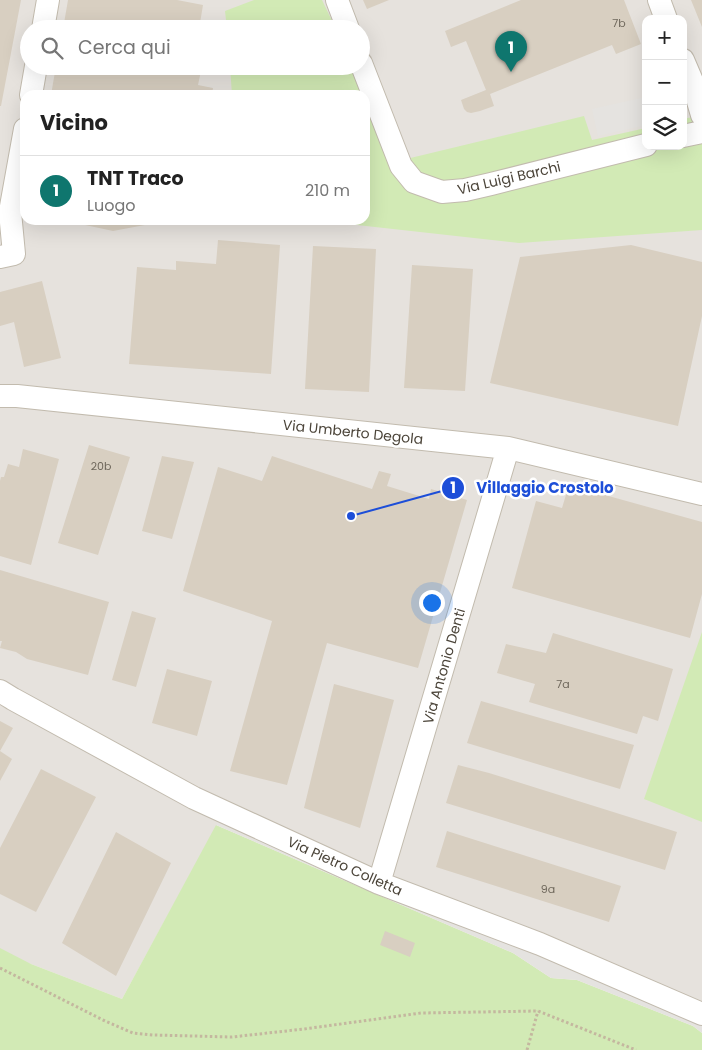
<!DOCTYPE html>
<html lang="it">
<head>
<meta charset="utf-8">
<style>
	body { margin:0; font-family:Poppins,sans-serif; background:#f6f6f6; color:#222 }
	.controls { position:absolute; right:15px; top:15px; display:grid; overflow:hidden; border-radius:10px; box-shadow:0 5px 20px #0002 }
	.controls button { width:45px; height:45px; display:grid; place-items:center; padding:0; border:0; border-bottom:1px solid #e0e0e0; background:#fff; color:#222; font:25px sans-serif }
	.you { position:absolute; left:431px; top:602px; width:18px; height:18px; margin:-12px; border:4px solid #fff; border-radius:50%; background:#1a73e8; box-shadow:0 0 0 8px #1a73e833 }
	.badge { display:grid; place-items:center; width:32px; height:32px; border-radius:50%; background:#0f766e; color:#fff; font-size:16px; font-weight:700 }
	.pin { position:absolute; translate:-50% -41px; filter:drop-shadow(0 1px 2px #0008) }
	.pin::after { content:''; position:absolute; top:26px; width:18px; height:15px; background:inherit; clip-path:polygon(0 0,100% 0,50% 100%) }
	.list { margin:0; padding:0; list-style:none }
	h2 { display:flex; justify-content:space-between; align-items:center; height:65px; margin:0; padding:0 20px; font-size:21px }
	h2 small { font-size:16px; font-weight:400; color:#767676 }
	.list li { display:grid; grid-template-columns:32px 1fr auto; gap:15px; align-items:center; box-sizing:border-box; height:70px; padding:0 20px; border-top:1px solid #e0e0e0 }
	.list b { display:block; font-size:19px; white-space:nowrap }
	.list p { margin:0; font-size:16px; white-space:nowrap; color:#767676 }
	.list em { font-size:16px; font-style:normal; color:#767676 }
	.icon { flex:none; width:28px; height:28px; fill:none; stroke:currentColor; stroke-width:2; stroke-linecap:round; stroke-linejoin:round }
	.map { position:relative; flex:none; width:702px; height:1050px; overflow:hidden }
	.search { position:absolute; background:#fff; box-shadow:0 5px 20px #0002; left:20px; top:20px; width:350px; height:55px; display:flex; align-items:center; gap:12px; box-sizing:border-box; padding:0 18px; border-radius:28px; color:#767676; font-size:19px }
	.panel { position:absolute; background:#fff; box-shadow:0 5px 20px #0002; left:20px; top:90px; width:350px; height:135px; border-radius:15px }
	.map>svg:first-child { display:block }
	.industrial { fill:#e6e2dd; fill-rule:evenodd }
	.green { fill:#d2eab5 }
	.parking { fill:#e5e3e0 }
	.building { fill:#d8cfc1 }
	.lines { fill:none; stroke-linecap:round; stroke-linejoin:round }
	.minor-casing { stroke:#c2bbae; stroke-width:24 }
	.path { stroke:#c4b79f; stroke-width:3; stroke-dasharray:2.5 2.5; stroke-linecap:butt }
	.minor { stroke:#fff; stroke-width:22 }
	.labels { text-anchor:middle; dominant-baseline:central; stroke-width:5; stroke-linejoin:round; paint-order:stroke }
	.number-label { font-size:11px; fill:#6e675b }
	.street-label { font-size:14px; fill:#4b4439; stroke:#fff }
	.leader { fill:none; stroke:#1d4ed8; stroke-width:2 }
	.callout-dot { fill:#1d4ed8; stroke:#fff; stroke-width:2 }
	.mark-label { font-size:15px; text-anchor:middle; font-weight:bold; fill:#fff }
	.callout-label { font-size:15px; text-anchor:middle; font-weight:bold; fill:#1d4ed8; stroke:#fff; stroke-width:5; stroke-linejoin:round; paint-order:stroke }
</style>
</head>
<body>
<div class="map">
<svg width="702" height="1050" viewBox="0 0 702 1050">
	<rect width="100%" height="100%" fill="#f6f3ec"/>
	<path class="industrial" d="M0 0H702V1014L224 812 122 999 31 964 0 959ZM646 19H683V146H646ZM29 29H361V66H29ZM25 95H365V220H25Z"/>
	<path class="green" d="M254 0H322L336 29H227L225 11Z
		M230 66H353L398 161 584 116 592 140 646 128V146H683V119L702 115V230L519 243 312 220H365V95H232Z
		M702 632V822L644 799Z
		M216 825 513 953 551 978 577 980 693 1026 702 1033V1050H0V948L31 964 122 999Z"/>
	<path class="parking" d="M646 97V125L598 136 592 109Z
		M224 812 702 1014V1033L693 1026 577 980 551 978 513 953 216 825Z"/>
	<path class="building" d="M0 0H21L1 106H0Z
		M68 0H177L203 5 199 29H63Z
		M363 0H389L367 9Z
		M521 0H624L641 44 616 54 612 45 490 94 494 106 480 111 471 113 467 112 464 109 461 100 486 90 466 41 451 47 445 31Z
		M691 0H702V27Z
		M56 66H202L198 85 213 88 212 95H51Z
		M62 220H166V221L113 231Z
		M218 240 280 245 271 374 129 364 137 267 176 270V261L216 264Z
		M631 245 702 262V316L678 426 490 383 520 257Z
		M313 246 376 249 369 392 305 389Z
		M412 265 473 269 465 391 404 388Z
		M42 281 61 358 24 367 14 322 0 326V292Z
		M89 445 130 457 98 555 58 543Z
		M23 449 59 459 31 565 0 556V481L1 477H4L8 464 19 467Z
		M162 456 194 462 172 539 142 531Z
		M272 456 372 489 379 471 391 474 387 486 429 499 431 489 467 500 418 668 327 643 287 785 230 771 272 621 183 591 218 467 262 481Z
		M569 485 702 522V594L690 638 512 588 536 501 562 508Z
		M0 570 109 602 88 675 27 659 16 652 0 648 2 641H0Z
		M132 611 156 618 136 687 112 680Z
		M553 633 673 669 658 721 643 716 637 734 529 702 535 684 497 673 506 644 546 653Z
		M167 669 212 681 197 736 152 723Z
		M334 684 394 700 360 828 304 808Z
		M481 701 634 745 620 789 467 743Z
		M0 721 13 728 0 751 12 759 0 781Z
		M458 765 489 773 677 832 665 870 446 803Z
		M41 769 96 797 36 912 0 894V848Z
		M447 831 621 886 609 922 436 867Z
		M116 832 171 863 116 976 62 943Z
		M385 931 415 943 410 957 380 945Z"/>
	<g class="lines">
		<defs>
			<path id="minor" d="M337 0 348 29
				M659 0 666 19
				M43 29 48 0
				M683 60 692 81 702 115
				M361 63 401 166 414 182 442 192 465 190 491 184 646 145
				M31 95 36 66
				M683 136 702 132
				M0 257 14 254 10 212 25 129
				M0 396H17L508 448 702 494
				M0 691 13 699 194 798 379 883 540 944 702 1014
				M379 883 508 448"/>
		</defs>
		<use href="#minor" class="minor-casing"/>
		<path class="path" d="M0 968 105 1021 133 1033 153 1035 232 1037 304 1029 421 1013 538 1011 636 1050
			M527 1050 538 1011"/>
		<use href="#minor" class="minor"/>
	</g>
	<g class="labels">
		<g class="number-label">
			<text x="619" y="23">7b</text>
			<text x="101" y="466">20b</text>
			<text x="563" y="684">7a</text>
			<text x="548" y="889">9a</text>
		</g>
		<g class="street-label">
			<text transform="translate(509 178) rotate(-13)">Via Luigi Barchi</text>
			<text transform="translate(353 432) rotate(6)">Via Umberto Degola</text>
			<text transform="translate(444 666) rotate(-74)">Via Antonio Denti</text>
			<text transform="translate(345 866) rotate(24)">Via Pietro Colletta</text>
		</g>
	</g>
	<path class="leader" d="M351 516L453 488"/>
	<g class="callout-dot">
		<circle cx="351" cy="516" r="5"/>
		<circle cx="453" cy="488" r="12"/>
	</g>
	<g class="mark-label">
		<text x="453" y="493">1</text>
	</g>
	<g class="callout-label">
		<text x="545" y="493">Villaggio Crostolo</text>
	</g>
</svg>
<div class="controls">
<button>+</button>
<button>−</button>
<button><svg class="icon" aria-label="layers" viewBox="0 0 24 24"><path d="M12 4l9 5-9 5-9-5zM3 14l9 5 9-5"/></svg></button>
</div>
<div class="you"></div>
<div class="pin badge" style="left:511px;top:72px">1</div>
<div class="search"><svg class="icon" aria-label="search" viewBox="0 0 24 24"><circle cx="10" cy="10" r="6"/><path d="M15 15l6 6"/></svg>Cerca qui</div>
<section class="panel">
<h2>Vicino<small></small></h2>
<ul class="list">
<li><span class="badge">1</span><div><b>TNT Traco</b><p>Luogo</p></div><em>210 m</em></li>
</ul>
</section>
</div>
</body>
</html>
